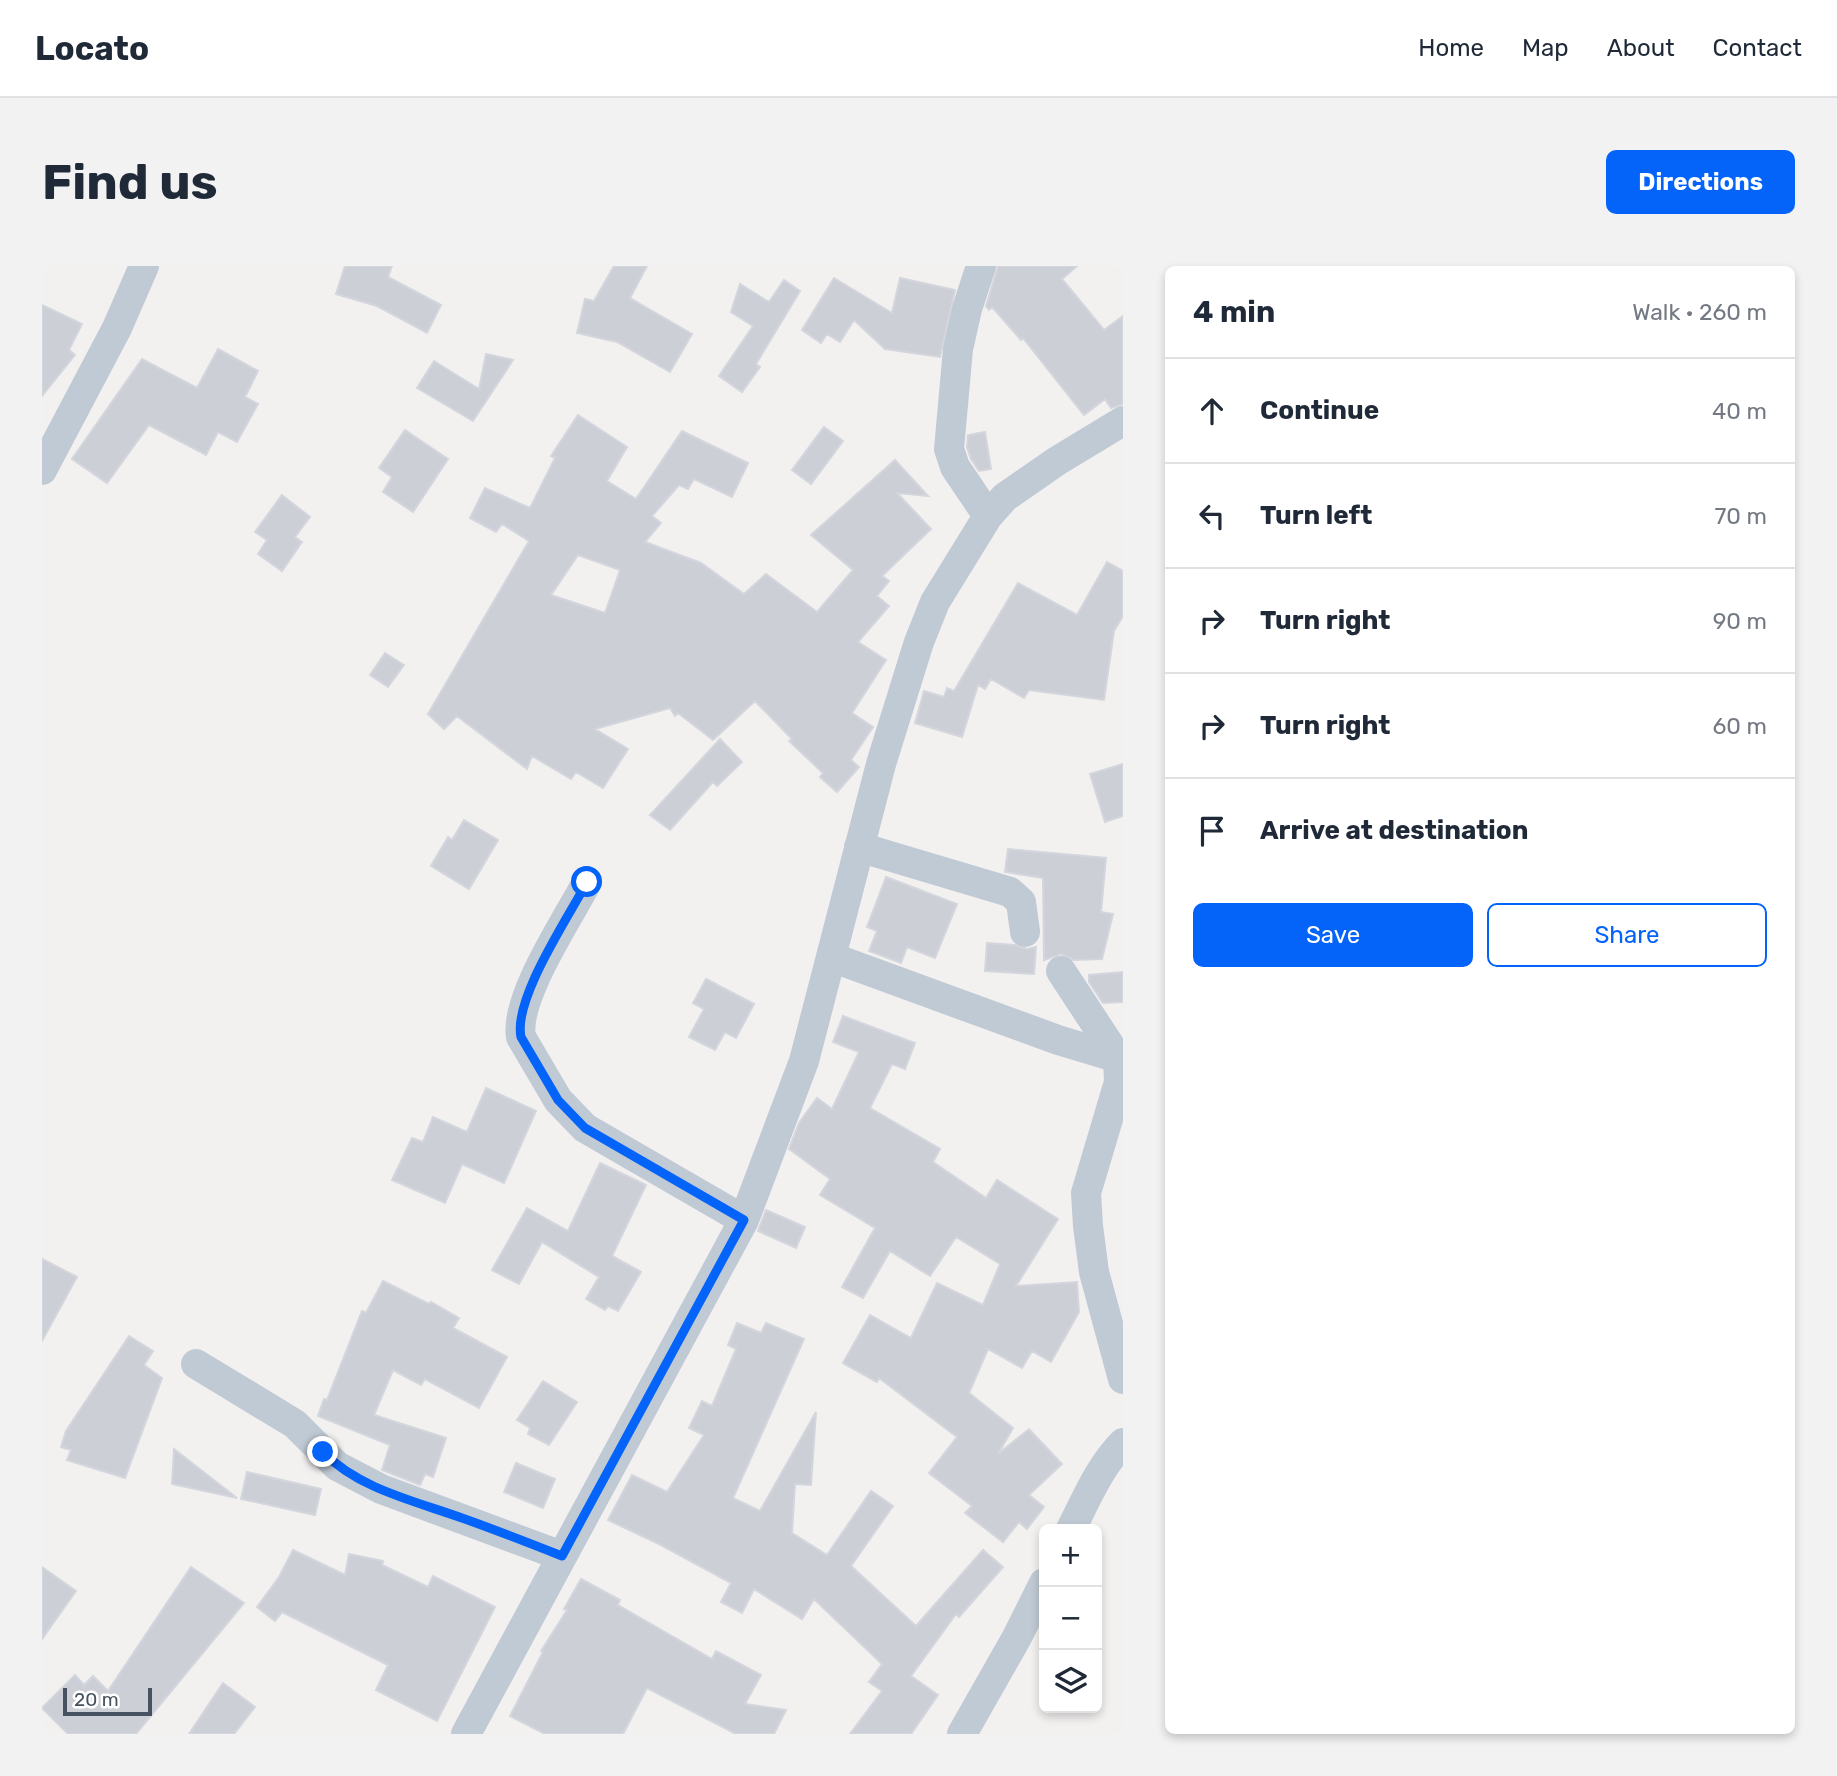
<!DOCTYPE html>
<html lang="en">
<head>
<meta charset="utf-8">
<style>
	body { margin:0; font-family:Rubik,sans-serif; background:#f2f2f3; color:#1f2937 }
	.controls { position:absolute; right:21px; bottom:21px; display:grid; overflow:hidden; border-radius:10px; box-shadow:0 4px 10px #0003 }
	.controls button { width:63px; height:63px; display:grid; place-items:center; padding:0; border:0; border-bottom:2px solid #e0e1e3; background:#fff; color:#1f2937; font:35px sans-serif }
	.scale { position:absolute; left:21px; bottom:18px; width:89px; box-sizing:border-box; padding-left:7px; border:4px solid #465260; border-top:0; font-size:19px; line-height:24px; white-space:nowrap; color:#465260; -webkit-text-stroke:5px #fff; paint-order:stroke }
	.stop { position:absolute; width:21px; height:21px; margin:-16px; border:5px solid #0463f9; border-radius:50%; background:#fff }
	.stop.end { background:#0463f9; border-color:#fff; box-shadow:0 2px 7px #0008 }
	.list { margin:0; padding:0; list-style:none }
	h2 { display:flex; justify-content:space-between; align-items:center; height:91px; margin:0; padding:0 28px; font-size:30px }
	h2 small { font-size:23px; font-weight:400; color:#747a83 }
	.list li { display:grid; grid-template-columns:46px 1fr auto; gap:21px; align-items:center; box-sizing:border-box; height:105px; padding:0 28px; border-top:2px solid #e0e1e3 }
	.list b { display:block; font-size:26px; white-space:nowrap }
	.list em { font-size:23px; font-style:normal; color:#747a83 }
	.actions { display:flex; gap:14px; padding:21px 28px }
	.actions a { flex:1; padding:16px 0; border:2px solid #0463f9; border-radius:10px; text-align:center; font-size:24px; color:#0463f9 }
	.actions .main { background:#0463f9; color:#fff }
	.icon { flex:none; width:38px; height:38px; fill:none; stroke:currentColor; stroke-width:2; stroke-linecap:round; stroke-linejoin:round }
	.map { position:relative; flex:none; width:1081px; height:1468px; overflow:hidden; border-radius:10px }
	header { display:flex; align-items:center; gap:42px; box-sizing:border-box; height:98px; padding:0 35px; background:#fff; border-bottom:2px solid #e0e1e3 }
	header strong { font-size:33px }
	nav { display:flex; gap:38px; margin-inline-start:auto; font-size:24px }
	.intro { display:flex; align-items:center; justify-content:space-between; box-sizing:border-box; height:168px; padding:0 42px }
	h1 { margin:0; font-size:49px }
	.button { padding:18px 32px; border-radius:10px; background:#0463f9; color:#fff; font-size:24px; font-weight:700 }
	main { display:flex; gap:42px; padding:0 42px }
	aside { flex:1; background:#fff; border-radius:10px; box-shadow:0 4px 10px #0003 }
	.map>svg:first-child { display:block }
	.building { fill:#cccfd6; stroke:#d4d6dd; stroke-width:2; fill-rule:evenodd }
	.lines { fill:none; stroke-linecap:round; stroke-linejoin:round }
	.street { stroke:#c0cad4; stroke-width:30 }
	.route { stroke:#0463f9; stroke-width:9 }
</style>
</head>
<body>
<header>
<strong>Locato</strong>
<nav><a>Home</a><a>Map</a><a>About</a><a>Contact</a></nav>
</header>
<div class="intro"><h1>Find us</h1><a class="button">Directions</a></div>
<main>
<div class="map">
<svg width="1081" height="1468" viewBox="0 0 1081 1468">
	<rect width="100%" height="100%" fill="#f3f0f0"/>
	<path class="building" d="M303 0H350L346 11 399 39 385 67 335 40 294 28Z
		M572 0H605L588 32 650 68 628 106 575 76 535 67 543 33 552 35Z
		M956 0H1035L1020 13 1062 64 1081 50V138L1069 142 1063 133 1042 149 981 72 979 74 950 41 947 44 944 40Z
		M792 12 850 47 858 12 913 24 898 91 843 83 812 54 798 76 785 68 779 77 760 64Z
		M742 14 758 25 714 98 718 101 700 126 677 110 711 60 689 46 698 18 727 36Z
		M0 39 40 58 27 84 33 89 0 130Z
		M176 83 216 105 203 131 216 138 195 176 176 166 164 189 107 159 65 217 30 193 100 93 155 122Z
		M444 88 471 94 431 155 375 122 392 95 437 123Z
		M536 149 585 181 565 215 594 233 640 165 706 197 690 231 652 213 646 223 637 219 610 250 619 257 603 276 659 297 702 328 724 308 775 346 811 304 769 269 853 194 886 230 855 227 889 263 840 310 847 315 835 330 847 340 816 376 844 394 810 447 831 461 809 494 817 501 795 526 778 511 781 507 747 475 750 473 713 435 671 474 636 447 633 450 628 442 553 463 586 483 561 522 534 506 529 513 490 490 485 503 415 450 402 463 386 448 487 275 460 258 454 266 428 252 443 222 488 242 513 192 509 190ZM536 289 578 304 563 347 509 329Z
		M782 161 801 175 769 218 750 204Z
		M363 164 406 193 371 246 341 226 350 211 337 202Z
		M943 166 949 203 937 205 929 193 925 181 926 169Z
		M240 229 268 251 253 271 260 276 240 305 216 288 225 274 213 266Z
		M1065 296 1081 305V350L1072 365 1062 434 987 424 982 432 949 413 943 423 936 419 920 471 873 457 882 425 902 431 905 422 912 425 976 317 1035 349Z
		M343 387 362 399 346 421 328 409Z
		M678 473 700 496 675 520 671 516 628 564 608 549Z
		M1081 498V550L1063 556 1048 508Z
		M422 554 456 574 427 623 389 600 406 571 410 574Z
		M966 583 1064 592 1059 646 1071 648 1060 693 1032 694 1019 688 1002 694 1001 612 963 606Z
		M844 611 915 638 893 692 865 681 859 697 827 685 835 665 825 661Z
		M945 677 973 679 985 683 994 681 992 708 943 705Z
		M1081 706V736L1061 737 1047 716V709Z
		M664 713 712 738 694 772 683 766 673 784 647 771 662 743 651 737Z
		M801 750 873 777 863 803 850 798 828 842 898 883 891 896 944 932 955 914 1016 953 974 1020 1035 1016 1037 1046 1009 1096 990 1085 980 1102 946 1083 927 1127 971 1162 956 1188 987 1163 1020 1198 987 1229 1002 1241 985 1263 977 1256 961 1276 923 1247 930 1240 887 1207 915 1171 837 1112 835 1116 801 1097 828 1049 869 1072 895 1017 941 1039 958 998 914 971 888 1010 848 985 821 1032 800 1021 833 962 778 929 788 913 747 883 757 857 775 832 790 843 817 786 791 776Z
		M444 822 494 845 462 917 420 898 403 937 350 914 370 872 381 876 391 851 425 866Z
		M558 897 604 919 570 990 599 1006 576 1045 566 1040 563 1044 544 1033 557 1011 500 976 477 1018 450 1004 485 942 526 965Z
		M724 944 763 961 754 982 716 965Z
		M0 993 35 1011 0 1075Z
		M341 1015 387 1038 389 1036 417 1052 411 1062 465 1091 437 1142 383 1113 379 1119 351 1104 332 1149 404 1172 391 1211 383 1208 378 1219 340 1204 348 1179 276 1150 282 1133 285 1134 320 1045 324 1047Z
		M695 1057 719 1067 724 1057 762 1073 691 1232 718 1245 774 1146 769 1219 753 1218 750 1267 785 1289 829 1225 851 1240 809 1300 874 1360 941 1284 961 1301 917 1351 914 1348 869 1410 896 1429 869 1468H808L840 1425 827 1416 840 1398 772 1333 760 1353 712 1323 700 1347 679 1336 689 1317 619 1279 566 1254 590 1209 625 1226 662 1169 647 1162 660 1135 670 1140 694 1083 686 1079Z
		M87 1070 111 1085 102 1099 120 1112 83 1212 25 1194 29 1184 19 1181 24 1165Z
		M501 1115 535 1136 507 1179 486 1168 488 1162 475 1154Z
		M132 1183 195 1232 130 1218Z
		M474 1197 513 1213 501 1242 462 1226Z
		M205 1206 279 1223 273 1249 199 1233Z
		M251 1284 303 1309 307 1288 341 1295 340 1299 386 1321 391 1310 453 1341 395 1455 334 1424 346 1399 240 1346 233 1355 215 1341 237 1311Z
		M0 1301 34 1325 0 1373Z
		M149 1301 202 1337 94 1468H26L0 1442 33 1409 42 1419 51 1410 66 1425Z
		M539 1313 578 1334 576 1339 670 1393 674 1385 719 1409 703 1438 744 1444 732 1468H694L605 1422 581 1468H503L468 1450 501 1386 499 1385 525 1344 522 1343Z
		M181 1417 213 1441 192 1468H147Z"/>
	<g class="lines">
		<path class="street" d="M939 0 925 43 916 83 907 183 913 201 946 250
			M0 204 75 62 102 0
			M817 581 968 626 979 636 983 666
			M545 616C526 653 472 732 479 771L516 834 543 862 702 954
			M789 691 1016 774 1076 792
			M1019 705 1076 792 1077 816 1044 927 1046 960 1052 1006 1081 1113
			M154 1098 253 1158 295 1200 339 1223 520 1290
			M1029 1263C1044 1234 1057 1201 1081 1177
			M424 1468 702 954 762 795 839 498 877 376 893 336 946 250 963 231 1015 195 1081 155
			M920 1468 974 1373 1002 1317"/>
	</g>
	<g class="lines">
		<path class="route" d="M281 1186C317 1223 373 1235 420 1252 454 1264 487 1277 520 1290L702 954 543 862 516 834 479 771C471 733 526 652 545 616"/>
	</g>
</svg>
<div class="controls">
<button>+</button>
<button>−</button>
<button><svg class="icon" aria-label="layers" viewBox="0 0 24 24"><path d="M12 4l9 5-9 5-9-5zM3 14l9 5 9-5"/></svg></button>
</div>
<div class="scale">20 m</div>
<div class="stop" style="left:545px;top:616px"></div>
<div class="stop end" style="left:281px;top:1186px"></div>
</div>
<aside>
<h2>4 min<small>Walk · 260 m</small></h2>
<ul class="list">
<li><svg class="icon" aria-label="ahead" viewBox="0 0 24 24"><path d="M12 20V5M6 11l6-6 6 6"/></svg><div><b>Continue</b></div><em>40 m</em></li>
<li><svg class="icon" aria-label="left" viewBox="0 0 24 24"><path d="M17 20v-9H6M10 6l-5 5 5 5"/></svg><div><b>Turn left</b></div><em>70 m</em></li>
<li><svg class="icon" aria-label="right" viewBox="0 0 24 24"><path d="M7 20v-9h11M14 6l5 5-5 5"/></svg><div><b>Turn right</b></div><em>90 m</em></li>
<li><svg class="icon" aria-label="right" viewBox="0 0 24 24"><path d="M7 20v-9h11M14 6l5 5-5 5"/></svg><div><b>Turn right</b></div><em>60 m</em></li>
<li><svg class="icon" aria-label="arrive" viewBox="0 0 24 24"><path d="M6 21V4h12l-3 4 3 4H6"/></svg><div><b>Arrive at destination</b></div></li>
</ul>
<div class="actions"><a class="main">Save</a><a>Share</a></div>
</aside>
</main>
</body>
</html>
